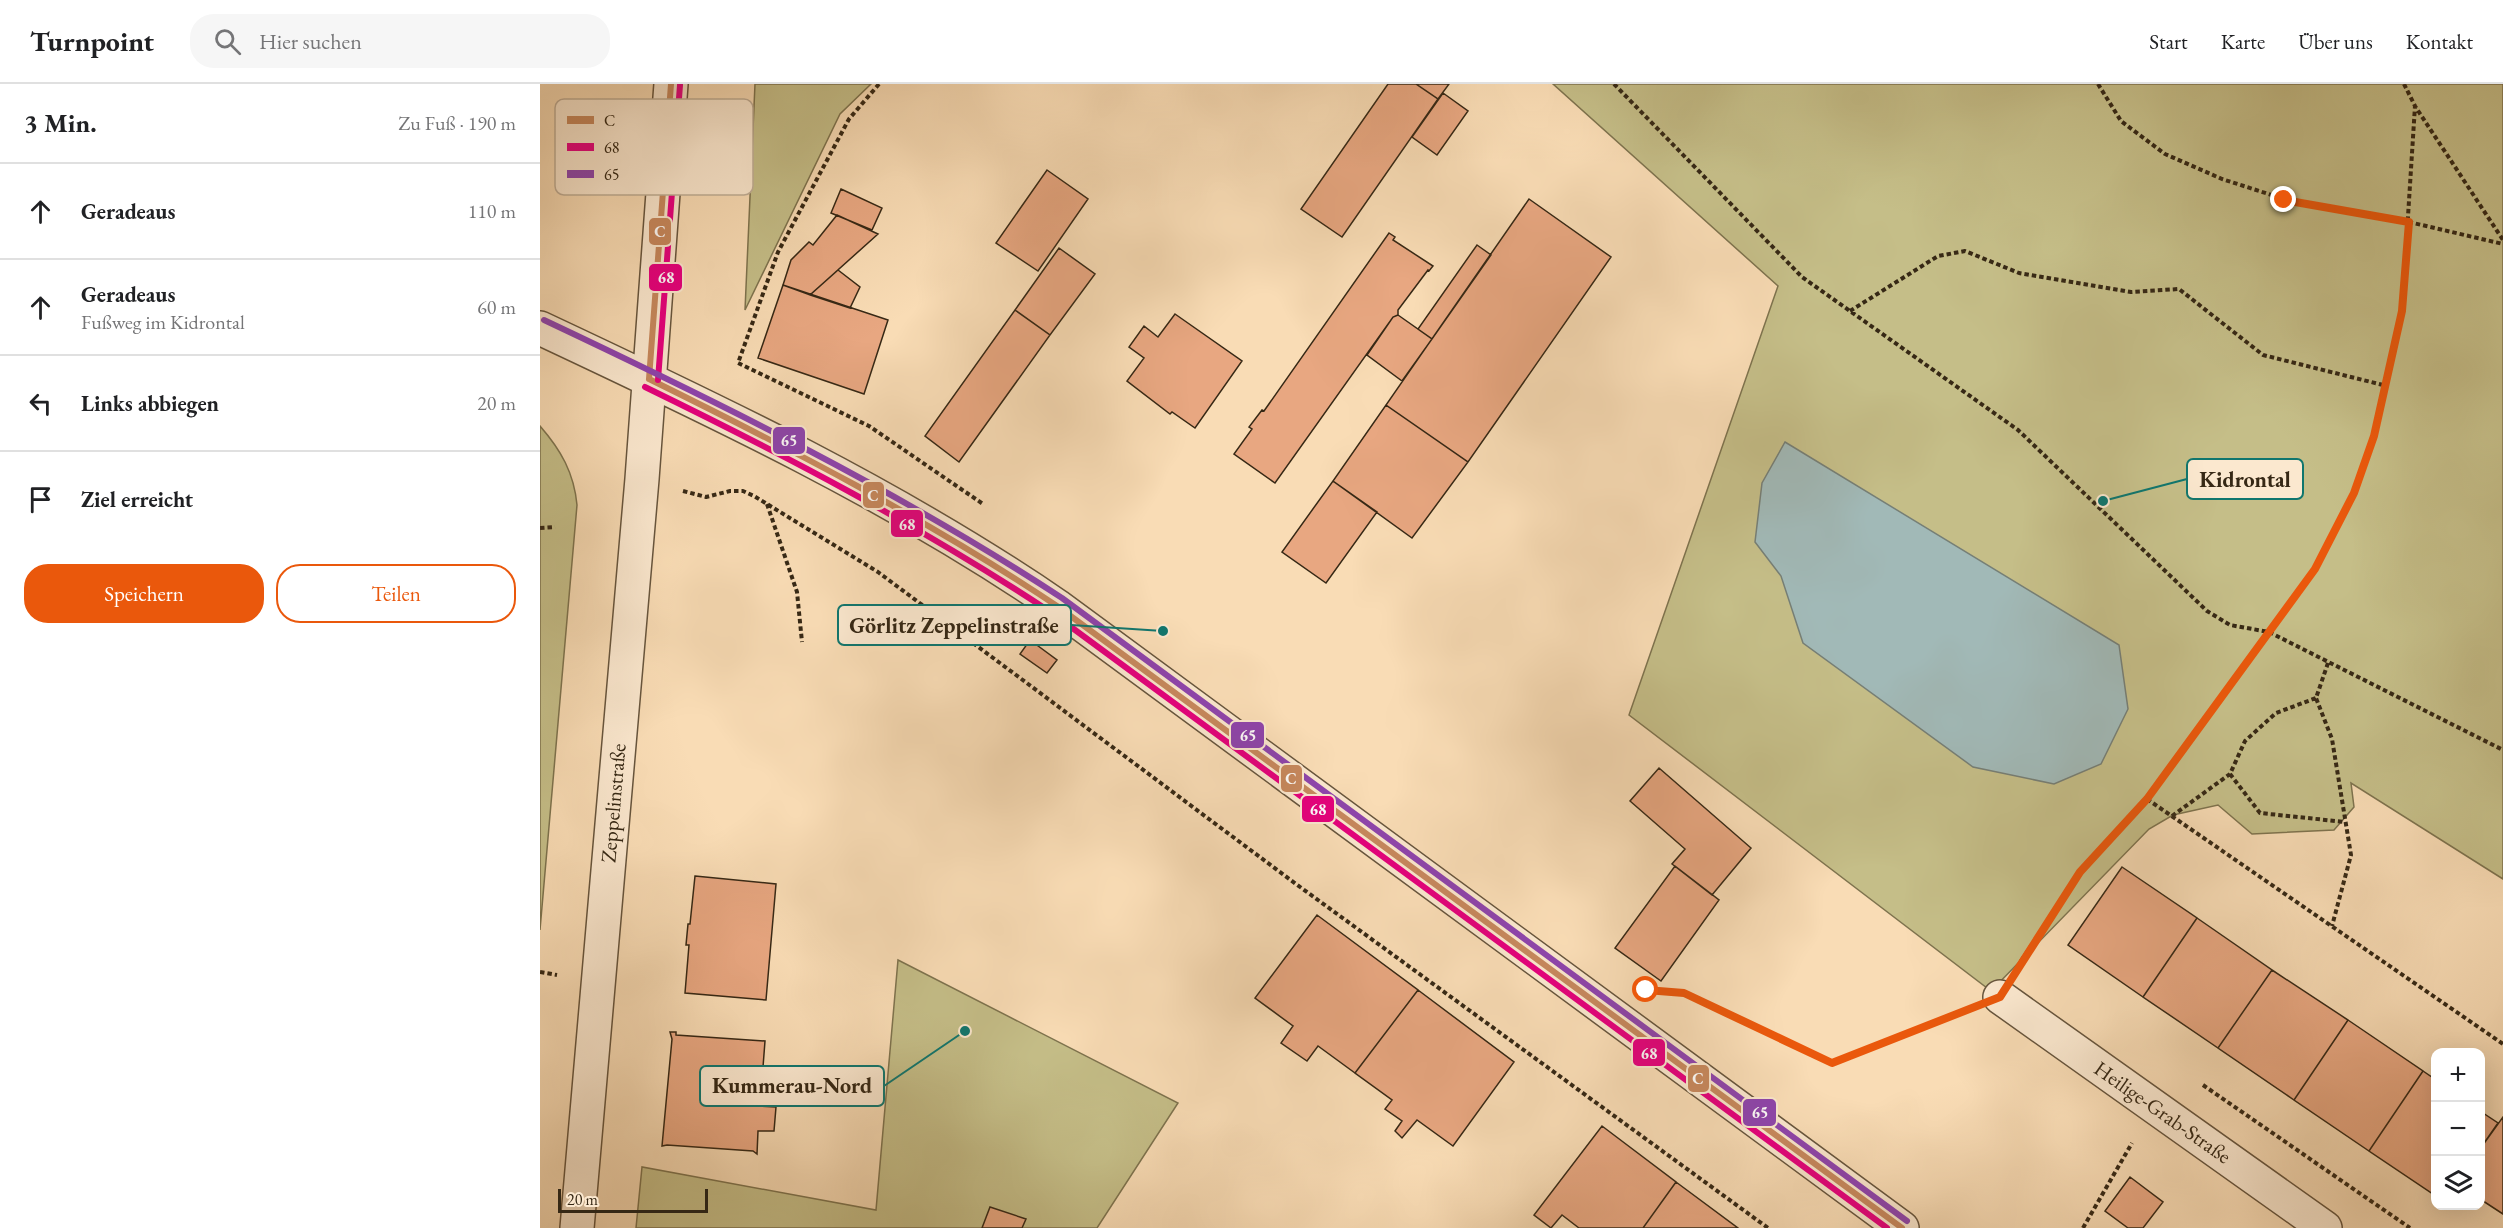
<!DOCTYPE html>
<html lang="de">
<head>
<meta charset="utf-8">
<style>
	body { margin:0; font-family:"EB Garamond",serif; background:#f6f6f6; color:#202124 }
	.controls { position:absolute; right:18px; bottom:18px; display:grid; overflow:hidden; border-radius:12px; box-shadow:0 6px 24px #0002 }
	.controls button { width:54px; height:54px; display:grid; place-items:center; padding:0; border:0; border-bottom:2px solid #e0e0e0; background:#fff; color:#202124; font:30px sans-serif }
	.scale { position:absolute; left:18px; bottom:15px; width:150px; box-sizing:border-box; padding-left:6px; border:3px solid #362815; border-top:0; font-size:16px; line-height:21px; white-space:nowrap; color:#362815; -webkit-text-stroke:4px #fbe8cf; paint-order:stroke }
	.stop { position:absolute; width:18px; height:18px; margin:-14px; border:4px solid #ea580c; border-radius:50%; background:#fff }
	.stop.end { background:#ea580c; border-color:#fff; box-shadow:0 2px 6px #0008 }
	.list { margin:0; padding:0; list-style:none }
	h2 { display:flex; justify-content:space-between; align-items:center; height:78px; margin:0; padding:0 24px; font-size:26px }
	h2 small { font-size:20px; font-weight:400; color:#757577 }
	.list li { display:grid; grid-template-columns:39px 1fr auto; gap:18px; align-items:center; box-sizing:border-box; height:96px; padding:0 24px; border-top:2px solid #e0e0e0 }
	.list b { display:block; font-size:22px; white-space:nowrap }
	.list p { margin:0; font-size:20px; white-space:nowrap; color:#757577 }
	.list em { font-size:20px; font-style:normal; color:#757577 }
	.actions { display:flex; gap:12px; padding:18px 24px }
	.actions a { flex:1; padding:14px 0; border:2px solid #ea580c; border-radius:24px; text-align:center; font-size:21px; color:#ea580c }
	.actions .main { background:#ea580c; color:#fff }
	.icon { flex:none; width:33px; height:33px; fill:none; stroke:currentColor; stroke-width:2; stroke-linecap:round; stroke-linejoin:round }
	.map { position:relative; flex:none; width:1963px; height:1144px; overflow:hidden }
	header { display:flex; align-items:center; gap:36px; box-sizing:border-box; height:84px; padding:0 30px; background:#fff; border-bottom:2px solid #e0e0e0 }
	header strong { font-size:28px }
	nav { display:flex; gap:33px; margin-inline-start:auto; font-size:21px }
	.search { width:420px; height:54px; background:#f6f6f6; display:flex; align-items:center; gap:15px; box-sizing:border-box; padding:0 21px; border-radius:24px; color:#757577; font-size:22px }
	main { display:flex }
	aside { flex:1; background:#fff }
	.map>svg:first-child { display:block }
	.green { fill:#c5be88; stroke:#7e734e; stroke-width:1.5 }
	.water { fill:#a1b9b7; stroke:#767f76; stroke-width:1.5 }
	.building { fill:#e8a781; stroke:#362815; stroke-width:1.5 }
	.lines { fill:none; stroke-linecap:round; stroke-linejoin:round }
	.minor-casing { stroke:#67553d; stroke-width:36 }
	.path { stroke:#362815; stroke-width:4; stroke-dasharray:4.5 3; stroke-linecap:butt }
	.minor { stroke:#fbe8cf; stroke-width:33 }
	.bus-1-casing { stroke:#fbe8cf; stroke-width:10 }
	.bus-2-casing { stroke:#fbe8cf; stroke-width:10 }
	.bus-3-casing { stroke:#fbe8cf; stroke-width:10 }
	.bus-1 { stroke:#c7885d; stroke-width:6 }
	.bus-2 { stroke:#e5007d; stroke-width:6 }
	.bus-3 { stroke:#8e44ad; stroke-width:6 }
	.route { stroke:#ea580c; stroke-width:8 }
	.labels { text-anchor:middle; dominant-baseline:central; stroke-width:6; stroke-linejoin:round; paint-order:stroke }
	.street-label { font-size:21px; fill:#362815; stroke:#fbe8cf }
	.key { fill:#fbe8cf; stroke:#c0ae97; stroke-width:1.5 }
	.key-label { font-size:16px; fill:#362815 }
	.leader { fill:none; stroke:#0f766e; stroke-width:2 }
	.callout-dot { fill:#0f766e; stroke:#fbe8cf; stroke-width:2 }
	.callout { fill:#fbe8cf; stroke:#0f766e; stroke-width:2 }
	.callout-label { font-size:22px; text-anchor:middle; font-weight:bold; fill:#362815 }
	.line-badge { stroke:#fbe8cf; stroke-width:2 }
	.badge-label { font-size:16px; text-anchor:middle; font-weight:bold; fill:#fff }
</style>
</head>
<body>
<header>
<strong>Turnpoint</strong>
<div class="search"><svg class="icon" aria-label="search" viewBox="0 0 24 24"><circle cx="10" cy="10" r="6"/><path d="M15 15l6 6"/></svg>Hier suchen</div>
<nav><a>Start</a><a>Karte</a><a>Über uns</a><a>Kontakt</a></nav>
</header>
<main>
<aside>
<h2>3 Min.<small>Zu Fuß · 190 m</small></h2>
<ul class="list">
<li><svg class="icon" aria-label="ahead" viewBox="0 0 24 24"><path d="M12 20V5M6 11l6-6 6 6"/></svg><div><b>Geradeaus</b></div><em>110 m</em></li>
<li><svg class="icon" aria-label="ahead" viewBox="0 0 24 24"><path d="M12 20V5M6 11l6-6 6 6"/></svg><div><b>Geradeaus</b><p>Fußweg im Kidrontal</p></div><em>60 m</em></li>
<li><svg class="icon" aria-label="left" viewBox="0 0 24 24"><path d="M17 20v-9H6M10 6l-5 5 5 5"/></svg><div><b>Links abbiegen</b></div><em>20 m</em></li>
<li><svg class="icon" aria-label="arrive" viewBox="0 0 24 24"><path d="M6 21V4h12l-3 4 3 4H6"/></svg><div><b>Ziel erreicht</b></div></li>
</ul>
<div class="actions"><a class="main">Speichern</a><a>Teilen</a></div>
</aside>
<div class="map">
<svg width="1963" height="1144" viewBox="0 0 1963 1144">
	<rect width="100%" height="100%" fill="#f9dcb5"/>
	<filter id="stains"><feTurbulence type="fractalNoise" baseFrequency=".00333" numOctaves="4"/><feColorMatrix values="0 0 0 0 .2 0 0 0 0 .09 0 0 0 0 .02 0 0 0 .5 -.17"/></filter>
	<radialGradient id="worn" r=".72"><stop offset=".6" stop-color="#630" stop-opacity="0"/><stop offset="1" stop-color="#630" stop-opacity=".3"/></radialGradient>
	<path class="green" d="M215 0H331L300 30 205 226Z
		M1013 0H1963V795L1811 699 1814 723 1794 746 1712 750 1678 721 1633 731 1609 745 1451 907 1089 631 1238 202Z
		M0 342C21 366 34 389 37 421L0 846Z
		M358 876 638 1019 557 1144H96L102 1083 336 1126Z"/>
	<path class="water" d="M1245 358 1579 561 1588 625 1561 680 1514 700 1433 683 1263 559 1241 492 1215 458 1222 399Z"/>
	<path class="building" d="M848 0H876L898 15 802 153 761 125Z
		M876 0H909L898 15Z
		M903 9 928 27 897 71 872 53Z
		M507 86 548 115 498 187 456 159Z
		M301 105 342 124 332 146 291 129Z
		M989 115 1071 173 928 378 846 321Z
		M297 131 338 150 270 211 243 201 251 176 269 158 273 161Z
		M849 149 855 153 853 156 893 182 889 187 888 186 858 226V231L853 233 735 399 694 370 712 345 709 343 722 326 724 327Z
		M937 161 951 171 892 255 878 245Z
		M519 164 555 190 510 251 475 226Z
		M298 186 320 203 310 224 270 211Z
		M243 201 348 236 324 310 218 274Z
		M475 226 510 251 419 378 385 352Z
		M635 230 702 277 655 344 632 328 630 330 587 297 604 274 589 263 604 242 618 253Z
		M858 231 892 255 862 297 827 271 853 233Z
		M846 321 928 378 872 454 793 397Z
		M793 397 837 428 786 499 742 468Z
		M490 556 517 576 507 589 480 570Z
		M1119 684 1211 764 1172 811 1132 780 1145 765 1090 717Z
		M1135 782 1179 816 1121 897 1075 864Z
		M1582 783 1657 834 1603 913 1528 861Z
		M155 792 236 800 226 916 145 909 149 861H146L148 840H150Z
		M777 831 878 906 815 989 778 962 767 977 741 959 753 942 715 914Z
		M1657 834 1732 886 1678 964 1603 913Z
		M1732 886 1808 936 1754 1016 1678 964Z
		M878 906 974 978 913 1062 877 1036 862 1054 855 1047 862 1037 845 1025 852 1016 815 989Z
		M1808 936 1883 987 1829 1067 1754 1016Z
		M130 948H136V951L225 957 220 1022 236 1023 234 1047H218L217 1070 213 1067 127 1061 122 1062 132 955Z
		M1883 987 1896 996V1112L1829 1067Z
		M1940 1027 1958 1039 1940 1065Z
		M1963 1033V1130L1940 1115V1065Z
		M1062 1042 1136 1098 1103 1144H1039L1022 1131 1011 1144 994 1131Z
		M1590 1093 1623 1118 1603 1144H1588L1565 1127Z
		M1136 1098 1198 1144H1103Z
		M450 1123 486 1135 482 1144H442Z"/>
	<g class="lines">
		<defs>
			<path id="minor" d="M0 244C177 327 355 411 517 522L1362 1144
				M1460 913 1785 1144
				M37 1144 102 395 131 0"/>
		</defs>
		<use href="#minor" class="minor-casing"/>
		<path class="path" d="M339 0 309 35 238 168 198 279 329 342 443 420
			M1074 0 1262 193 1478 346 1667 527 1690 541 1729 548 1963 666
			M1558 0 1581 37 1625 70 1682 95 1744 115 1869 138 1963 160
			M1864 0 1875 22 1963 156
			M1310 227 1398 172 1425 167 1479 189 1591 208 1639 205 1723 271 1847 302
			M143 407 166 413 190 407H203L214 412 338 488 756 800 1228 1144
			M227 420 257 508 262 558
			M0 444 15 443
			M1788 579 1776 614 1792 655 1811 771 1792 842
			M1690 690 1720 729 1805 738
			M1607 715 1963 960
			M1632 732 1690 690 1705 657 1736 629 1776 614
			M1481 877 1540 788 1607 715 1775 485 1814 409 1834 352 1862 227 1875 22
			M0 888 17 891
			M1117 907 1144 909 1292 979 1422 928
			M1663 1001 1870 1144
			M1543 1144 1592 1059"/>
		<use href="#minor" class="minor"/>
		<defs>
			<path id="bus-1" d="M109 295C249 364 387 435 517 522L1362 1144
				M109 295 131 0"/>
			<path id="bus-2" d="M118 296 140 1
				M105 303C245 371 382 443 512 529L1347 1144"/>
			<path id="bus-3" d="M4 236C182 320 357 406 522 514L1367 1137"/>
		</defs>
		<use href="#bus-1" class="bus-1-casing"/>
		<use href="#bus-2" class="bus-2-casing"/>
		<use href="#bus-3" class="bus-3-casing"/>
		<use href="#bus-1" class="bus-1"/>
		<use href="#bus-2" class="bus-2"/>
		<use href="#bus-3" class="bus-3"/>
	</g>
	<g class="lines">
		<path class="route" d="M1106 906 1144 909 1292 979 1460 913 1540 788 1607 715 1775 485 1814 409 1834 352 1862 227 1869 138 1744 116"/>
	</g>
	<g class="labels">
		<g class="street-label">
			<text transform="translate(73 719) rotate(-85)">Zeppelinstraße</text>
			<text transform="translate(1623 1028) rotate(35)">Heilige-Grab-Straße</text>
		</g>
	</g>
	<rect x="15" y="15" width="198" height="96" rx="9" class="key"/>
	<rect x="27" y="32" width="27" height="8" fill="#c7885d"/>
	<rect x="27" y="59" width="27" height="8" fill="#e5007d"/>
	<rect x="27" y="86" width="27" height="8" fill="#8e44ad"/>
	<g class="key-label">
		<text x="64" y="42">C</text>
		<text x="64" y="69">68</text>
		<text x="64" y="96">65</text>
	</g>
	<path class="leader" d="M1563 417L1647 395M623 547L531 541M425 947L344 1002"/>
	<g class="callout-dot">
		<circle cx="1563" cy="417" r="6"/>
		<circle cx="623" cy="547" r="6"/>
		<circle cx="425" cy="947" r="6"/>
	</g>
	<g class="callout">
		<rect x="1647" y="375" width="116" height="40" rx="6"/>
		<rect x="298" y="521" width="233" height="40" rx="6"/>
		<rect x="160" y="982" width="184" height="40" rx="6"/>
	</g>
	<g class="callout-label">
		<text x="1705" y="403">Kidrontal</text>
		<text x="414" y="549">Görlitz Zeppelinstraße</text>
		<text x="252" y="1009">Kummerau-Nord</text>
	</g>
	<g class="line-badge">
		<rect x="108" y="133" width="24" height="29" rx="6" fill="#c7885d"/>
		<rect x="108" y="179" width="35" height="29" rx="6" fill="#e5007d"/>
		<rect x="232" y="342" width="34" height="29" rx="6" fill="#8e44ad"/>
		<rect x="322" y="397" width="23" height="28" rx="6" fill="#c7885d"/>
		<rect x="350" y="425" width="34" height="29" rx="6" fill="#e5007d"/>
		<rect x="690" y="637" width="35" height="28" rx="6" fill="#8e44ad"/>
		<rect x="740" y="680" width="23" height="29" rx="6" fill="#c7885d"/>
		<rect x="761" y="711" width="34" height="28" rx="6" fill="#e5007d"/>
		<rect x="1092" y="954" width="34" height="29" rx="6" fill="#e5007d"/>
		<rect x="1147" y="980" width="23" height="29" rx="6" fill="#c7885d"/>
		<rect x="1202" y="1014" width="35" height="29" rx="6" fill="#8e44ad"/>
	</g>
	<g class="badge-label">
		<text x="120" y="153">C</text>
		<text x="126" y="199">68</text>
		<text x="249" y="362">65</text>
		<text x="333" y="417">C</text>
		<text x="367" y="446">68</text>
		<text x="708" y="657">65</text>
		<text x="751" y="700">C</text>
		<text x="778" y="731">68</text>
		<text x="1109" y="975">68</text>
		<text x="1158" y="1000">C</text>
		<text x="1220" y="1034">65</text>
	</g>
	<rect width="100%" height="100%" filter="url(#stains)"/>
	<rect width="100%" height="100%" fill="url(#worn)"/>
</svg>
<div class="controls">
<button>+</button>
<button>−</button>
<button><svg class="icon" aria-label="layers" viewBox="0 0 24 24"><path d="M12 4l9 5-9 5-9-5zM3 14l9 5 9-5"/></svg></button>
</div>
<div class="scale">20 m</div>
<div class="stop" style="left:1106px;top:906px"></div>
<div class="stop end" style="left:1744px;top:116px"></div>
</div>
</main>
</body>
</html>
